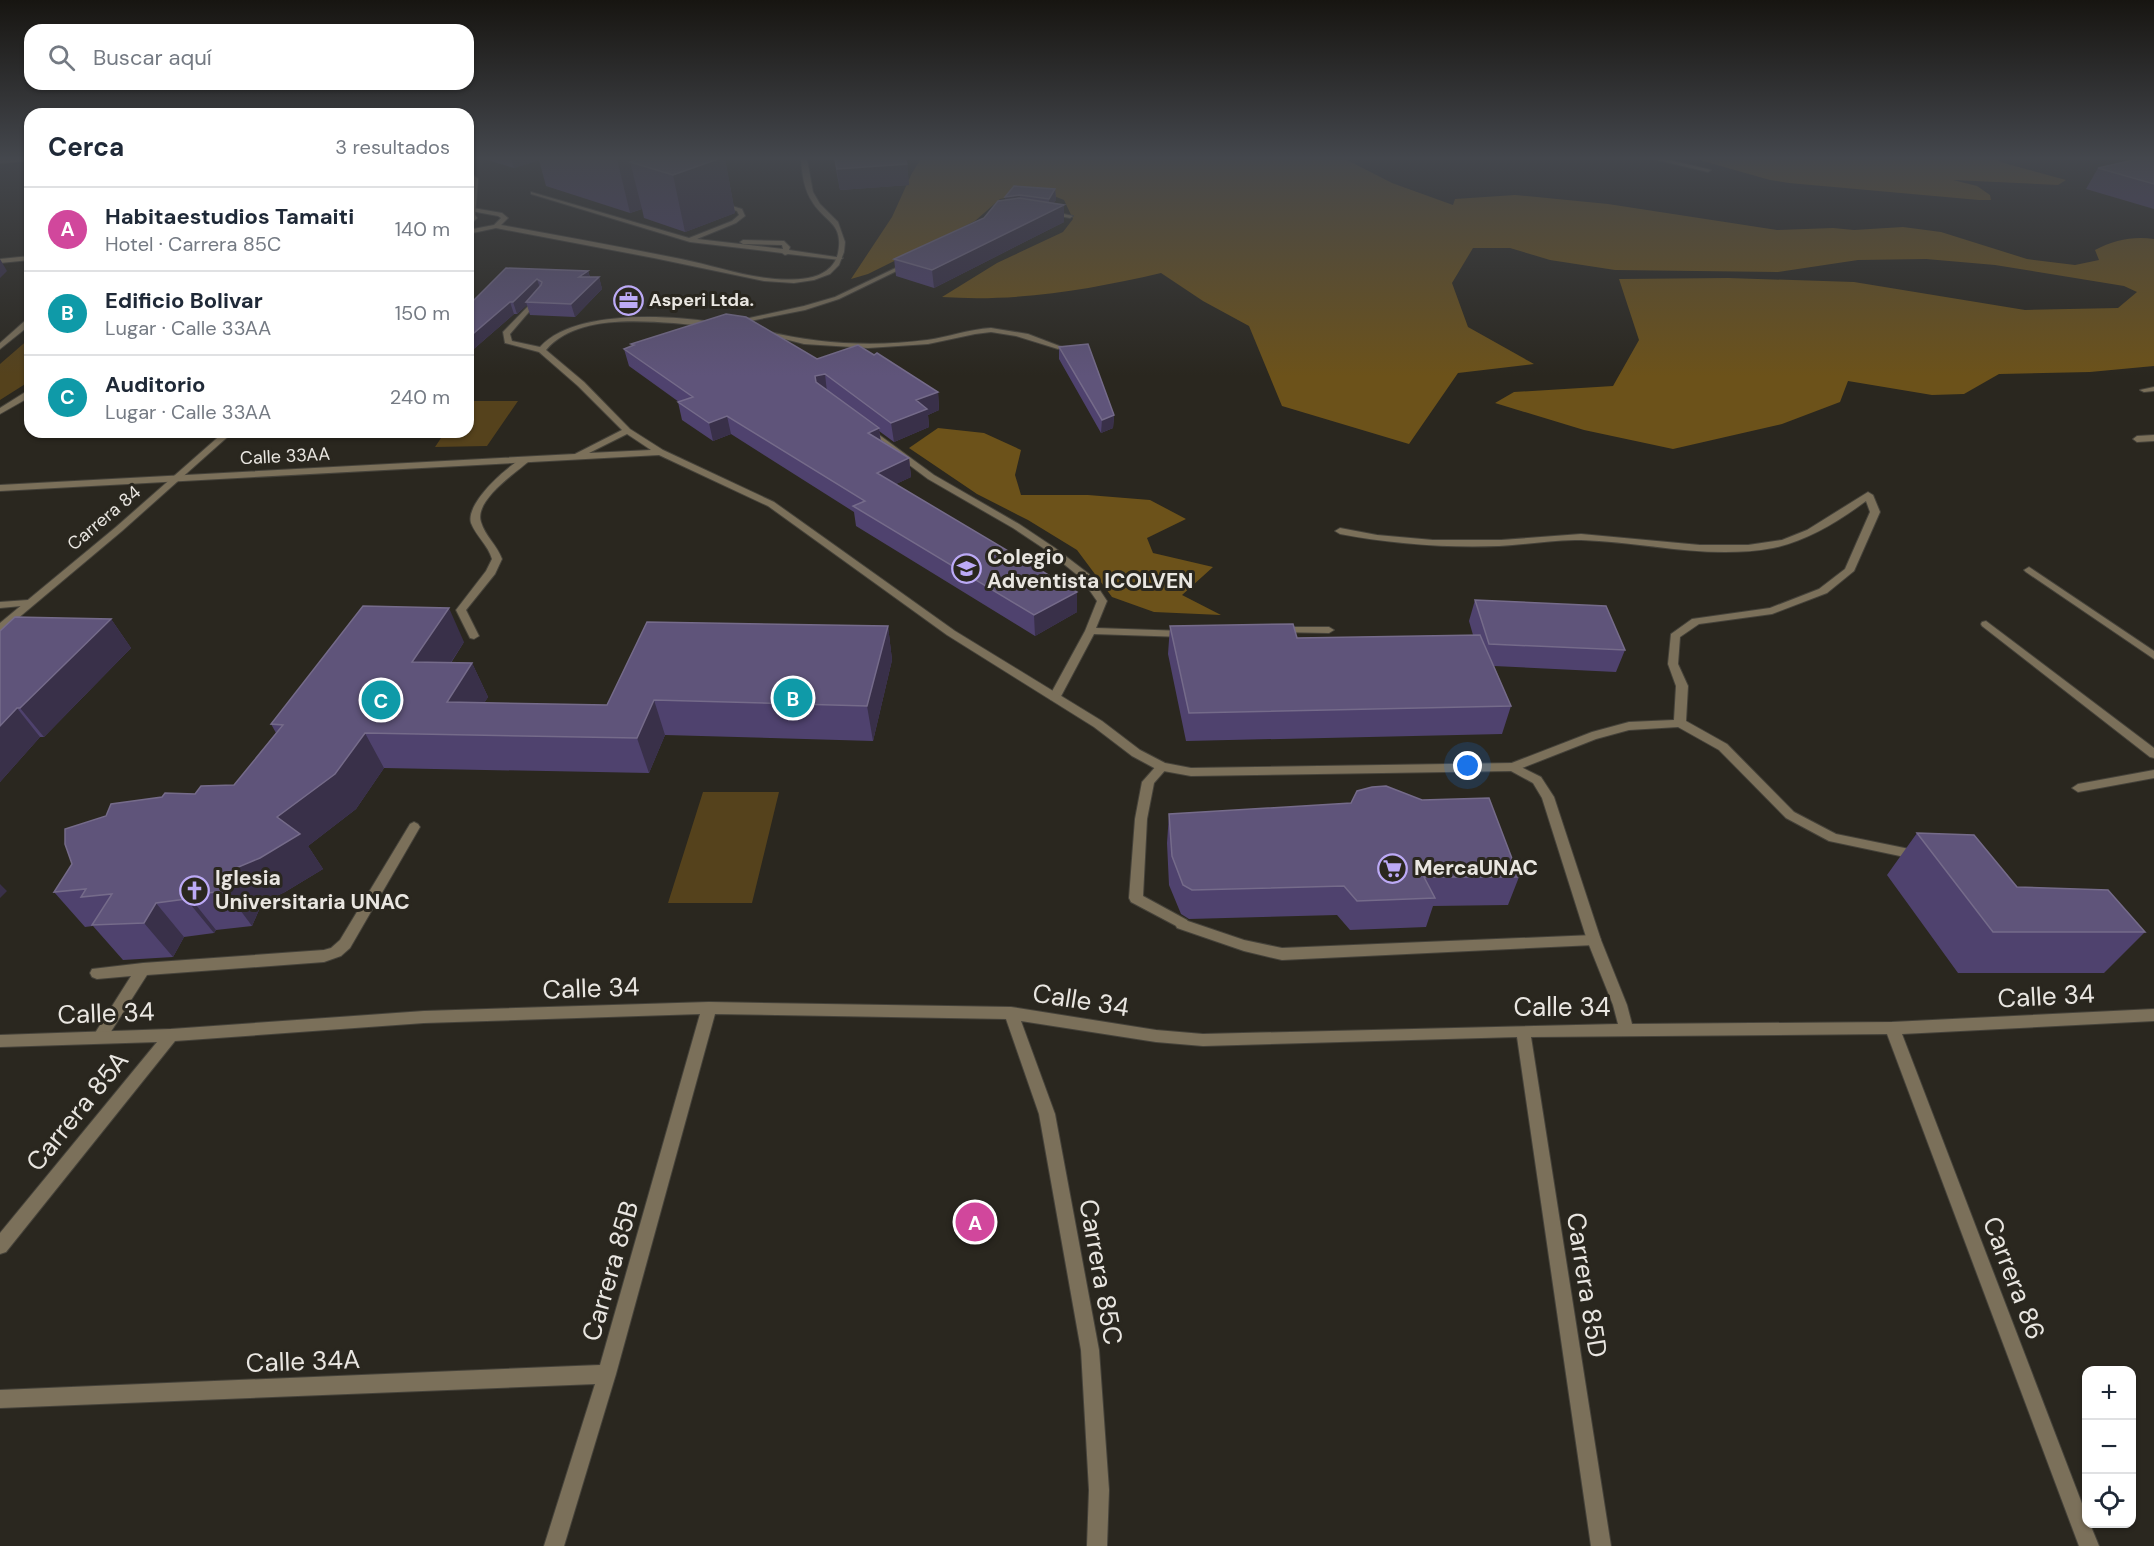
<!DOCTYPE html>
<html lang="es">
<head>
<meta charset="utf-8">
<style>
	body { margin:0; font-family:"DM Sans",sans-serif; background:#f2f2f3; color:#1f2937 }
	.controls { position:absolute; right:18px; bottom:18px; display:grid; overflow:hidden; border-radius:12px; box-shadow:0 2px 4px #0004 }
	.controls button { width:54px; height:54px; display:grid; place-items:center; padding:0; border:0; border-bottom:2px solid #e0e1e3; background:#fff; color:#1f2937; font:30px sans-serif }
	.you { position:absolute; left:1468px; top:766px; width:21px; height:21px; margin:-15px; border:4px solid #fff; border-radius:50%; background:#1a73e8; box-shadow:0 0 0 9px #1a73e833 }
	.badge { display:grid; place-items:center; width:39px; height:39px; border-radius:50%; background:#db2777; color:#fff; font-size:20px; font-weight:700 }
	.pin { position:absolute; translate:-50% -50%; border:3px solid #fff; box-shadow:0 2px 6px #0006 }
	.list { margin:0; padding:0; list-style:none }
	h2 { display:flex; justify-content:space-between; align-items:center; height:78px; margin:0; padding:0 24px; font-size:26px }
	h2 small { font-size:20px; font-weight:400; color:#747a83 }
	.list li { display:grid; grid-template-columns:39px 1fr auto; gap:18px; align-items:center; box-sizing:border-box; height:84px; padding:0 24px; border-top:2px solid #e0e1e3 }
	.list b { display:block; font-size:22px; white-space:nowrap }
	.list p { margin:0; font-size:20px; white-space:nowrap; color:#747a83 }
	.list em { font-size:20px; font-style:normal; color:#747a83 }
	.icon { flex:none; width:33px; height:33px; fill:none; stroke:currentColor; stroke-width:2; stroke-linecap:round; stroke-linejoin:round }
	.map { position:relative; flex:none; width:2154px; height:1546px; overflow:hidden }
	.search { position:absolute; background:#fff; box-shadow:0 2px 4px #0004; left:24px; top:24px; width:450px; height:66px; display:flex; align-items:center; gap:15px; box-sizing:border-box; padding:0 21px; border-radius:18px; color:#747a83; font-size:22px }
	.panel { position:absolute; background:#fff; box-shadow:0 2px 4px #0004; left:24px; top:108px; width:450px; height:330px; border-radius:18px }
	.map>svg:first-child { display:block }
	.green { fill:#55421c }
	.forest { fill:#6c521a }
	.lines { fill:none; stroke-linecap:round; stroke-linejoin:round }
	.service-casing { stroke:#45423a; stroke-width:2 }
	.pedestrian-casing { stroke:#45423a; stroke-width:2 }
	.minor-casing { stroke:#45423a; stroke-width:2 }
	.tertiary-casing { stroke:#45423a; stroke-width:2 }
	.service { fill:#7b705a; fill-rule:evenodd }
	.pedestrian { fill:#7b705a; fill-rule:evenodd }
	.minor { fill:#7b705a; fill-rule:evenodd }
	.tertiary { fill:#7b705a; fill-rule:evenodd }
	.wall { fill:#4f426e }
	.shaded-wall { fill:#393049 }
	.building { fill:#5f547a; stroke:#756b8a; stroke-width:1.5 }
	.labels { text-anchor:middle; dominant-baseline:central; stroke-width:6; stroke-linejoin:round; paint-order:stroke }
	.far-poi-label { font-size:18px; font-weight:bold; fill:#e9e6e1; stroke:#2a271f; text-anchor:start }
	.far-street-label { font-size:18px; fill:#e9e6e1; stroke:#2a271f }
	.poi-label { font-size:21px; font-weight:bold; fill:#e9e6e1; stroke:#2a271f; text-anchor:start }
	.near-street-label { font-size:26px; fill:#e9e6e1; stroke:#2a271f }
</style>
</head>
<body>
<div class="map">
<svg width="2154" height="1546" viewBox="0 0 2154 1546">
	<rect width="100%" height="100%" fill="#2a271f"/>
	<path class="green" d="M30 338V381L0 400V364Z
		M469 401H518L487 446 435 447 445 432H468Z
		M703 792H779L752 903H668Z"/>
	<path class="forest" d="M921 159H1345L1392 183 1453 205 1455 199 1515 195 1608 204 1777 230 1833 228 1854 230 1903 227 1941 232 2027 259 2075 265 2099 260 2095 250C2114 240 2133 236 2154 239V366L2090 372 1999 374 1964 394 1932 395 1848 381 1840 402 1782 424 1673 449 1584 430 1495 403 1514 392 1613 386 1639 340 1619 279 1728 278 1854 282 2025 310 2118 308 2137 292 2124 286 1995 265 1926 259 1858 260 1778 272 1615 270 1550 260 1510 248H1473L1452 283 1468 327 1534 364 1458 373 1409 444 1282 406 1249 326 1203 301 1161 273C1088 290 1017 302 942 297L997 263 1063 232 1073 219 1064 200 1041 191 1000 199 975 221 868 274 851 279 892 217 912 173Z
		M1696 159H1997L2000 162 2066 180 2058 185 1953 180 1977 186 1990 195 1991 200H1979L1789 183 1770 180Z
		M938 428 984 433 1021 450 1015 475 1021 495H1088L1150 500 1186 519 1147 538 1153 553 1213 567 1182 595 1221 615 1154 612 1112 597 1077 550 1028 520 977 494 909 448Z"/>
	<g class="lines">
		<defs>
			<path id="service" d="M531 192 689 238 732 221 739 215 737 211 717 205 719 202 742 209 745 216 736 223 697 239 783 249 782 245 743 244 740 242 743 240 784 241 790 247 789 250 843 258 840 260 788 254 785 255 782 253 690 242 531 194Z
				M1050 211 1073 216 1070 218 1048 214Z
				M906 263 911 264 839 299 805 310 735 324 731 322 804 306 835 297Z
				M991 328 1028 334 1062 347 1058 349 1016 336 991 332 975 334 928 344 868 348 804 344 761 333 765 331C818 344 873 347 927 340 949 337 969 329 991 328Z
				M2154 387V391L2144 392 2140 390Z
				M867 426 934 475 1019 524 1055 548 1089 574 1107 601 1096 628 1184 631 1189 634 1184 637 1094 634 1059 700H1051L1049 697 1085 631 1097 601 1081 578 1049 552 1013 528 928 479 864 431 863 429Z
				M2154 435V441L2137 442 2133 439 2137 436Z
				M1868 492 1873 495 1880 512 1854 571 1827 593 1772 614 1699 624 1680 637 1678 664 1688 686 1686 721 1727 744 1794 812 1836 834 1924 852 1925 855 1924 858 1919 860 1829 841 1786 818 1719 750 1678 727 1629 730 1596 739 1517 770H1509L1507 767 1509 764 1592 732 1629 722 1674 720 1676 686 1668 664 1671 634 1692 619 1770 608 1819 589 1845 569 1870 512 1866 501C1838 522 1807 541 1773 548 1709 560 1645 542 1581 540 1554 539 1527 545 1499 546 1446 548 1392 544 1340 534L1335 531 1340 528 1377 535 1433 540H1501L1581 534 1700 545H1748L1782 540 1807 530Z
				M2029 567 2154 651V659L2026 572 2024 570Z
				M1279 627H1329L1334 630 1329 633 1275 632 1274 630 1275 628Z
				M2154 770V778L2078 792 2072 788 2078 784Z
				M414 822 418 824 420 827 350 948 341 956 324 962 147 975 105 1041 100 1043 95 1041 93 1037 95 1033 131 976 97 979 92 977 90 973 92 969 143 963 324 950 331 948 340 940 410 824Z
				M1182 919 1244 940 1282 948 1594 935 1599 936 1601 940 1599 944 1594 945 1282 960 1244 951 1177 928 1175 924 1177 920Z"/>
			<path id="pedestrian" d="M525 457 529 460 528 462C514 474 474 501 481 522 485 536 497 545 502 559L495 574 466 610 479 636 474 639 470 638 456 610 486 571 492 559C488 545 476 536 471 523 465 503 509 464 525 457Z
				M1162 763 1168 767 1154 783 1147 819 1143 896 1187 920 1189 924 1187 928 1182 929 1131 902 1129 898 1135 819 1142 782 1158 764Z"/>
			<path id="minor" d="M0 159H30V161L0 163Z
				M801 159H807L813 192 820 204 838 222 845 242 844 252 839 265 830 274 814 280 794 283 764 281 654 258 496 228 468 234V230L494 225 501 218 498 216 471 211 473 208 502 213 508 218 501 225C561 236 621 247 681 259 721 267 766 285 808 278 821 276 835 268 838 253 844 223 825 222 813 203 804 190 802 175 801 159Z
				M1653 159H1665L1711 170 1708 172Z
				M538 296 542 298 540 299 510 334 512 341 540 347C573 310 666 315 712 322L713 324 709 326C661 323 581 309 546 350L584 382 630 429 663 450 774 502 955 631 1102 721 1140 750 1165 763 1191 768 1513 763 1541 777 1554 797 1601 940 1627 1005 1632 1024 1892 1022 2154 1009V1021L1902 1034 2086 1514V1524H2090L2099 1546H2079L1887 1034 1531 1037 1611 1546H1591L1517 1037 1203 1046 1156 1042 1021 1021 1055 1114 1099 1350 1109 1490 1107 1546H1087L1089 1490 1081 1350 1039 1114 1006 1019 715 1014 616 1374 564 1546H544L595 1384 0 1408V1390L600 1365 700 1014 424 1023 175 1041 6 1252 0 1254V1233L157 1042 0 1047V1035L171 1029 424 1011 709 1002 1011 1007 1156 1030 1203 1034 1618 1024 1613 1005 1587 940 1542 798 1533 783 1511 771 1191 776 1158 770 1132 756 1094 727 947 635 768 506 659 455 0 491V485L575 454 622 430 578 386 539 352 505 343 503 332ZM627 434 651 450 589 453Z
				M27 319H30V325L0 349V343Z
				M27 391H30V397L0 414V408Z
				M28 600 32 601V605L0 608V602Z
				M1986 621 2154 748V758L2150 757 1982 626 1981 624 1982 622Z"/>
			<path id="tertiary" d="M468 170 478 179 475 215 477 218 468 227V221L471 218 469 215 472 179 468 175Z
				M30 256V260L0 263V259Z
				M224 432H233L122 531 4 630 0 631V623L116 527Z"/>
		</defs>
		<use href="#service" class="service-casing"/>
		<use href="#pedestrian" class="pedestrian-casing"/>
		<use href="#minor" class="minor-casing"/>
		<use href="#tertiary" class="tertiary-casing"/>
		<use href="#service" class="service"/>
		<use href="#pedestrian" class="pedestrian"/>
		<use href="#minor" class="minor"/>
		<use href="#tertiary" class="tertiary"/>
	</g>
	<path class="wall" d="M484 159H725L735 213 685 232 644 218 642 209 630 213 546 186 539 160 514 168Z
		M834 159H912L906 160 907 164 909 185 840 190Z
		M2154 159V209L2086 189 2098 168Z
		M1055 189 1056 200 1053 203 1064 222 934 288 896 276 894 259 984 218 1005 200V197Z
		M506 268 588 271 590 277H599L602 289 575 317 530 315 527 305 517 314H514L468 354Z
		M631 344 817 359 874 355 938 392 939 410 928 415 929 427 894 442 879 431 881 440 909 458 911 477 896 484 1077 612 1035 636 856 526 854 512 731 434 713 441 682 420 678 402H679L629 366 624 349 632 346Z
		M1059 347 1114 415 1113 428 1101 433 1059 359Z
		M1475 600 1625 650 1616 672 1494 666 1511 706 1502 734 1186 741 1168 654 1170 626 1297 638 1473 635 1469 621Z
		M111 619 131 648 44 737H40L0 782V631Z
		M888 626 892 660 873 741 665 735 649 773 384 768 356 809 308 846 323 869 285 892 262 903 252 926 216 930 214 933 184 937 173 957 123 960 93 926 85 927 54 892 195 794 234 785 276 733 271 724 464 642 451 663H472L488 697 484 703 607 705Z
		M1169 814 1519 877 1508 905 1433 906 1426 927 1350 930 1337 915 1189 919 1181 914 1169 885 1167 843Z
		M1917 833 2017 887 2145 932 2104 973H1958L1887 875Z"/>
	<path class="shaded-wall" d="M511 159H539V160L514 168Z
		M617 159H725L735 213 685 232 673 175 630 162 642 209 630 213Z
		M907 164 909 185 840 190 837 169Z
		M1055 189 1056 200 1049 210V199Z
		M1020 195V206L1006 208 1005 197Z
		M1064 205V222L934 288 932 270Z
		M0 259 7 271 0 278Z
		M588 271 591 283 579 277Z
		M599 277 602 289 575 317 571 304Z
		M537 279 541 291 526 302 527 305 517 314 513 302Z
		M510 302 514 314 468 354V338Z
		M825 374 827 392 818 394 815 376Z
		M938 392 939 410 928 415 929 427 894 442 891 423 916 400Z
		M1114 415 1113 428 1101 433 1102 420Z
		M727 416 731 434 713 441 709 423Z
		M879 428 881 447 868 433Z
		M909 458 911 477 879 492 877 473Z
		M1077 592V612L1035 636 1034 615Z
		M449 608 464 642 429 696 412 662Z
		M111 619 131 648 44 737 20 708Z
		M888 626 892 660 873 741 867 706Z
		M472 663 488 697 465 735 447 702Z
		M654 700 665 735 649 773 637 738Z
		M17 708 40 737 0 782V726Z
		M365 733 384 768 356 809 308 846 323 869 285 892 262 903 252 926 226 891 236 868 277 817Z
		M0 884 7 891 0 898Z
		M188 895 216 930 214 933 186 899Z
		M156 903 184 937 173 957 144 923Z"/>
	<path class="building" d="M638 159H718L673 175 630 162Z
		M835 159H905L907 164 837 169Z
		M2138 159H2154V184L2098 168Z
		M1014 186 1055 189 1049 199 1020 195 1005 197Z
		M1019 198 1064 205 932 270 894 259 984 218 998 201Z
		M506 268 588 271 579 277H599L571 304 526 302 541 285 542 282 537 279 513 302H510L468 338V306Z
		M726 314 746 317 817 359 858 345 874 355 877 353 938 392 916 400 927 409 891 423 825 374 815 376 816 382 879 428 868 433 909 458 877 473 1077 592 1034 615 853 506 865 501 727 416 709 423 678 402 693 397 624 349 634 345 631 344Z
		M1088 344 1114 415 1102 420 1059 347Z
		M1475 600 1606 606 1625 650 1489 644Z
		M363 606 449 608 412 662 472 663 447 702 607 705 647 622 888 626 867 706 654 700 637 738 365 733 335 774 277 817 300 834 260 858 236 868 226 891 188 895 186 899 156 903 144 923 92 925 112 894 81 897 86 889 54 892 72 864 65 844V829L106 816 111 804 162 797 165 793 195 794 201 786 234 785 283 725 271 724Z
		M15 617 111 619 20 708H17L0 726V631Z
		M1293 624 1297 638 1480 635 1511 706 1189 713 1170 626Z
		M1386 786 1422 800 1489 798 1519 877H1424L1435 898 1357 901 1344 886 1192 890 1183 885 1172 856 1169 814 1351 803 1357 791 1372 787Z
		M1917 833 1974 835 2017 887 2108 890 2145 932H1993Z"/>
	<linearGradient id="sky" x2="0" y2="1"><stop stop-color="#171511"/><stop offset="0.42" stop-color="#44474d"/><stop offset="1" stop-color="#44474d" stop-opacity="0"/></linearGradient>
	<rect width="2154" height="376" fill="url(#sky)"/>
	<defs>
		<symbol id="office-ring" viewBox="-11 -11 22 22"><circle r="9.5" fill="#2a271f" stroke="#bcaaf6" stroke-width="1.5"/><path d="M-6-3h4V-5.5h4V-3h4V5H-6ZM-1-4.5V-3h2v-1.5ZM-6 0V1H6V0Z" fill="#bcaaf6"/></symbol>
		<symbol id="university-ring" viewBox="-11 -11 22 22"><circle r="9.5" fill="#2a271f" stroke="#bcaaf6" stroke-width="1.5"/><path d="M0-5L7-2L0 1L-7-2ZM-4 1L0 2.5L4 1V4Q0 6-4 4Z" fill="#bcaaf6"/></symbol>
		<symbol id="supermarket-ring" viewBox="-11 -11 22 22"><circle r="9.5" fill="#2a271f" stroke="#bcaaf6" stroke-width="1.5"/><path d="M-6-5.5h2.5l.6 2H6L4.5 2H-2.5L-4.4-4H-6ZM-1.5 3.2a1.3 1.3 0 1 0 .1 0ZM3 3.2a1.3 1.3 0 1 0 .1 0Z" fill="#bcaaf6"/></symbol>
		<symbol id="church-ring" viewBox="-11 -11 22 22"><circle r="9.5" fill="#2a271f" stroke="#bcaaf6" stroke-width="1.5"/><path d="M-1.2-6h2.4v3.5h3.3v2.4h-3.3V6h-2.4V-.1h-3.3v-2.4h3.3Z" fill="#bcaaf6"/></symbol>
	</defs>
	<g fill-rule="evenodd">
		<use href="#office-ring" x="612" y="284" width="33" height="33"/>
		<use href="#university-ring" x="950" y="552" width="33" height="33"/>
		<use href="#supermarket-ring" x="1376" y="852" width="33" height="33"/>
		<use href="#church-ring" x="178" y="874" width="33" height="33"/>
	</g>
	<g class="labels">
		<g class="far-poi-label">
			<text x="649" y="300">Asperi Ltda.</text>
		</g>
		<g class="far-street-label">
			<text transform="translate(285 456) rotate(-3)">Calle 33AA</text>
			<text transform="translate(104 518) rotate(-40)">Carrera 84</text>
		</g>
		<g class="poi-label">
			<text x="987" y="557">Colegio<tspan x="987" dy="24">Adventista ICOLVEN</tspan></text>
			<text x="1414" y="868">MercaUNAC</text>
			<text x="215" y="878">Iglesia<tspan x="215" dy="24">Universitaria UNAC</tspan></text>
		</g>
		<g class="near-street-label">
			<text transform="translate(591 988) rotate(-2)">Calle 34</text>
			<text transform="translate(2046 996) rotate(-3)">Calle 34</text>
			<text transform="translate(1081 1000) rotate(9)">Calle 34</text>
			<text x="1562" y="1007">Calle 34</text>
			<text transform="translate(106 1013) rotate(-2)">Calle 34</text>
			<text transform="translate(77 1111) rotate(-51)">Carrera 85A</text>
			<text transform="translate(610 1271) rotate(-74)">Carrera 85B</text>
			<text transform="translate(1101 1272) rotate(80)">Carrera 85C</text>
			<text transform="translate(2014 1278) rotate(69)">Carrera 86</text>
			<text transform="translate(1587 1285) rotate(81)">Carrera 85D</text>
			<text transform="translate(303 1361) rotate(-2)">Calle 34A</text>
		</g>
	</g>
</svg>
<div class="controls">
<button>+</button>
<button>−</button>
<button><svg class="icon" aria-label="locate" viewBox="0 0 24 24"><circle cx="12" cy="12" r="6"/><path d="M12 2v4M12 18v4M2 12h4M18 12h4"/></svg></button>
</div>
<div class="you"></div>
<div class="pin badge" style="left:975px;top:1222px;background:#d1479c">A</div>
<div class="pin badge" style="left:793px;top:698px;background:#0f9aa8">B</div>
<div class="pin badge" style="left:381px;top:700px;background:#0f9aa8">C</div>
<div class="search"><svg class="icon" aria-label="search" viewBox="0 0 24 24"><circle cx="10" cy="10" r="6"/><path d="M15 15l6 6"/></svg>Buscar aquí</div>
<section class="panel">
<h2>Cerca<small>3 resultados</small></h2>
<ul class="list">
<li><span class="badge" style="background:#d1479c">A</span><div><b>Habitaestudios Tamaiti</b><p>Hotel · Carrera 85C</p></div><em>140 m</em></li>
<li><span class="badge" style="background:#0f9aa8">B</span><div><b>Edificio Bolivar</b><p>Lugar · Calle 33AA</p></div><em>150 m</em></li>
<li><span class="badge" style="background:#0f9aa8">C</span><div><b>Auditorio</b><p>Lugar · Calle 33AA</p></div><em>240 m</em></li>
</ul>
</section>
</div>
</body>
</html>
